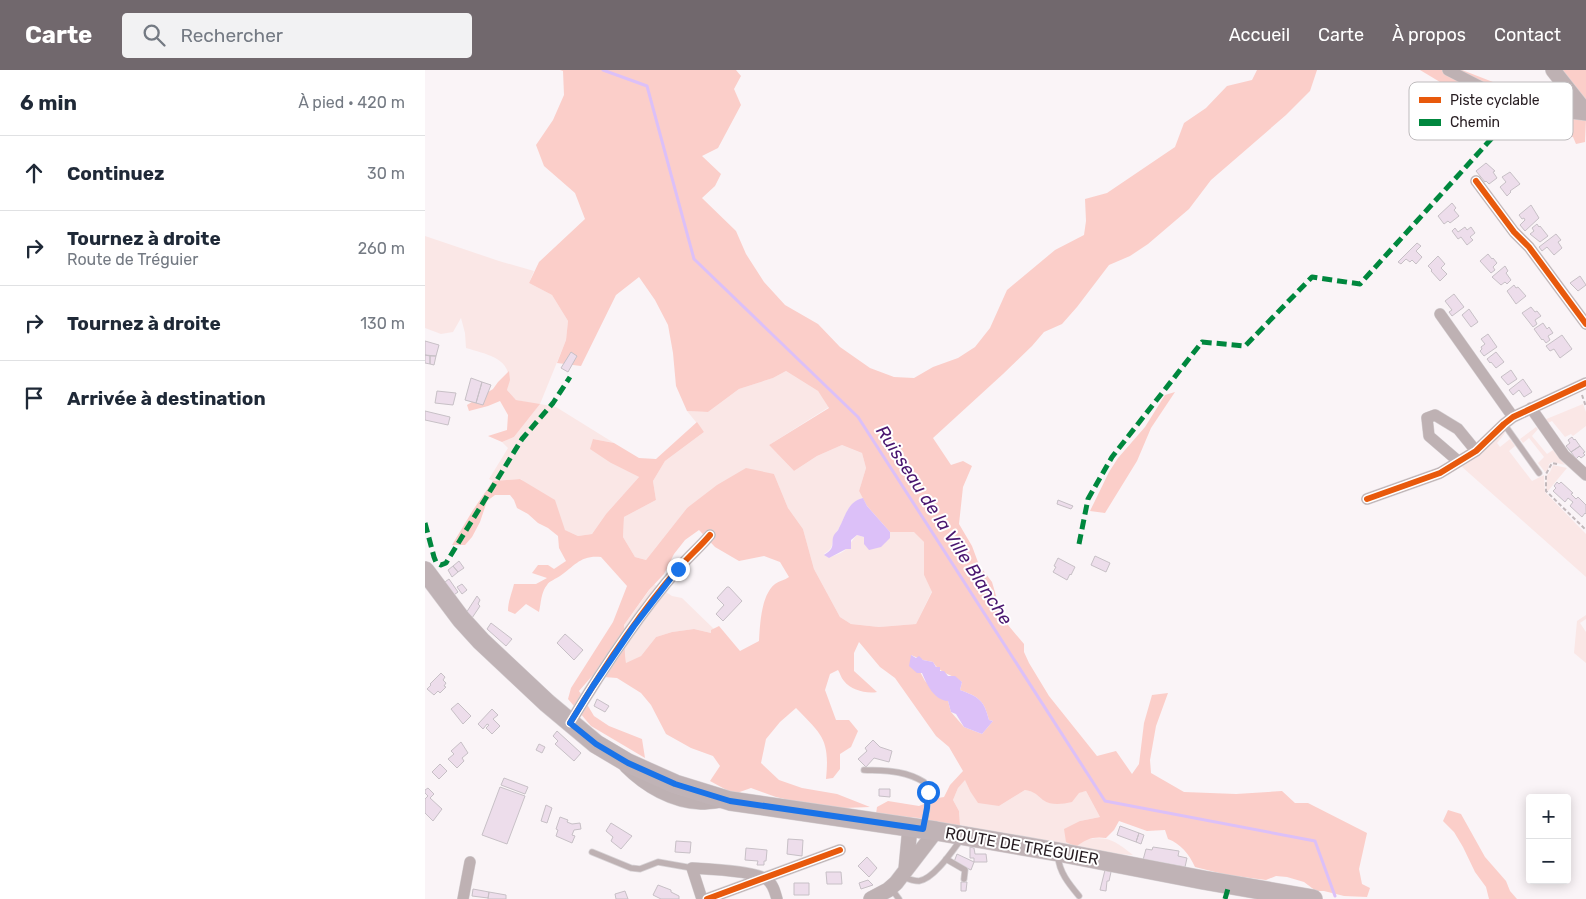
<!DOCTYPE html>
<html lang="fr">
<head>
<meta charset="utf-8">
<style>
	body { margin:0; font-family:Rubik,sans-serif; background:#f2f2f3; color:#1f2937 }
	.controls { position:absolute; right:15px; bottom:15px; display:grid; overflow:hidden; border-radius:5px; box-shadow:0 2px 12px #0003 }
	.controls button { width:45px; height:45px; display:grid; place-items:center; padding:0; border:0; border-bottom:1px solid #e0e1e3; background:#fff; color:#1f2937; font:25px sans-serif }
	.stop { position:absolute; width:15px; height:15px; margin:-11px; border:4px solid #1a73e8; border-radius:50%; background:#fff }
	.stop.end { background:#1a73e8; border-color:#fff; box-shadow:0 1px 5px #0008 }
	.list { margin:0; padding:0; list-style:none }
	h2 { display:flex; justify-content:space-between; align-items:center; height:65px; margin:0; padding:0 20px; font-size:21px }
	h2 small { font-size:16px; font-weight:400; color:#747a83 }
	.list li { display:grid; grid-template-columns:32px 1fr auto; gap:15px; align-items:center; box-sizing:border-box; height:75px; padding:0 20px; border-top:1px solid #e0e1e3 }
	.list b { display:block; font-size:19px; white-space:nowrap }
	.list p { margin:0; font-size:16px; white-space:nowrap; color:#747a83 }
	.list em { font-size:16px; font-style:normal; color:#747a83 }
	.icon { flex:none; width:28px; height:28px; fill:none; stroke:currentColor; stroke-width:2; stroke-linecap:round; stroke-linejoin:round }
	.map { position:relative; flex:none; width:1161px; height:829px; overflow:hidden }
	header { display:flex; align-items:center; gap:30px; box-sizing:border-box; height:70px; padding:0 25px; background:#71686d; color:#fff }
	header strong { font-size:24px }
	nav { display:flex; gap:28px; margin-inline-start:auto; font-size:18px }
	.search { width:350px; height:45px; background:#f2f2f3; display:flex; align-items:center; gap:12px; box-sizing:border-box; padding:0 18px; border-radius:5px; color:#747a83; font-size:19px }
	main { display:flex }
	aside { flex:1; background:#fff }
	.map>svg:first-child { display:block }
	.green { fill:#fae7e6 }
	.forest { fill:#fbcec9; fill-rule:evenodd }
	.water { fill:#dcc0f8 }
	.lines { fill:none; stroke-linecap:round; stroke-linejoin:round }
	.stream { stroke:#dcc0f8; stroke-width:3 }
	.building { fill:#edddeb; stroke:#c7c0c6 }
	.service-casing { stroke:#d7d2d5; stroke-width:7 }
	.minor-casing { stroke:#d7d2d5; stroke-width:12 }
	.tertiary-casing { stroke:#d7d2d5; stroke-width:16 }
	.primary-casing { stroke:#d7d2d5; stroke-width:20 }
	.path { stroke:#c2b8bb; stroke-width:2; stroke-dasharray:4 2.5; stroke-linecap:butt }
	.service { stroke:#beb1b3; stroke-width:5.5 }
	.minor { stroke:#beb1b3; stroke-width:11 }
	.tertiary { stroke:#beb1b3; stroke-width:15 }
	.primary { stroke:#c0b3b6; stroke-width:19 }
	.quiet { stroke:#00873e; stroke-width:5; stroke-dasharray:10 5; stroke-linecap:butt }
	.cycleway-casing { stroke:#fff; stroke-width:9 }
	.cycleway { stroke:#e8590c; stroke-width:6 }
	.route { stroke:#1a73e8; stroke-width:6 }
	.labels { text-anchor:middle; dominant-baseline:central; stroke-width:4; stroke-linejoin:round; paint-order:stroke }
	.street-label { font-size:16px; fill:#271d22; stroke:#fff }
	.water-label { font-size:18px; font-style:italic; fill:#49156f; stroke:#fff }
	.key { fill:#fff; stroke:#bebbbd; stroke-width:1 }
	.key-label { font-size:14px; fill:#271d22 }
</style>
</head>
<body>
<header>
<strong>Carte</strong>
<div class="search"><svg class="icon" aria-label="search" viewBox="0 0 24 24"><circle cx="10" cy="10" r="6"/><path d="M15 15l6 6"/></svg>Rechercher</div>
<nav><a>Accueil</a><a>Carte</a><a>À propos</a><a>Contact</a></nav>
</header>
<main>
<aside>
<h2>6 min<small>À pied · 420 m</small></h2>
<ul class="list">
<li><svg class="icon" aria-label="ahead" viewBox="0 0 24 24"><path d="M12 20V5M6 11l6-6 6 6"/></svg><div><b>Continuez</b></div><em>30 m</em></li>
<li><svg class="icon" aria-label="right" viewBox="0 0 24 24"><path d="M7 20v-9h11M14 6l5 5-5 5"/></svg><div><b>Tournez à droite</b><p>Route de Tréguier</p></div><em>260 m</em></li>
<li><svg class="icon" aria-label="right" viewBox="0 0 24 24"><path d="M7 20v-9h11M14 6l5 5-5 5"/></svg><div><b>Tournez à droite</b></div><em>130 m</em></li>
<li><svg class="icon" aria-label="arrive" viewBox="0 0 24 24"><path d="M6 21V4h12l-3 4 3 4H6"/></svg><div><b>Arrivée à destination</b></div></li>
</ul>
</aside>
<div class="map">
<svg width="1161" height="829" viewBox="0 0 1161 829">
	<rect width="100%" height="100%" fill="#faf4f7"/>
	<path class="green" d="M0 166 74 191 109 201 104 213 127 225 143 251 141 270 115 334 131 337 189 373 168 369 186 393 214 407 181 444 167 464 153 466 140 460 96 409 68 411 64 409 83 378 77 372 89 367 114 335 91 330 82 320C91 289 64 285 41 278L40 263 36 248 28 262 16 264 0 258Z
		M361 301 393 321 404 337 344 375 369 401 392 386 417 375 437 383 441 398 434 421 438 428C424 431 420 447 414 458 413 460 411 462 410 465 405 473 411 477 399 484L404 488C409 485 415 484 419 481 424 477 427 470 432 465L439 467 465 468V462L489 461 499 472V505L507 521 491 554 454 557 426 554 415 547 389 499 378 459 363 438 349 404 262 438 221 490 210 487 198 467 199 447 231 430 228 411 240 391 279 362 262 341 283 342 314 319 348 308Z
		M1158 334 1161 342V356L1148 366 1146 364 1140 367 1127 351 1121 354 1119 350Z
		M1111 357 1113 359 1107 366 1122 384 1128 380 1140 395 1128 392 1124 394 1123 400 1120 402 1113 393 1119 387 1104 368 1098 373 1095 369Z
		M1079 361 1080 363 1072 373 1075 377 1085 369 1090 376 1084 381 1107 411 1119 405 1120 422 1161 464V507L1036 396Z
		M1128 395 1142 398 1123 421 1121 420 1122 405 1125 402Z
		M229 514 247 526 257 528 289 559 286 563 269 559 247 562 231 567 216 586 201 594 200 585 199 555Z
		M1161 545V549L1155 553 1161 562V593L1149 583 1152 551Z
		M540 709 545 721 574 736 600 720 609 722 620 731 661 721 675 747 655 751 659 770C683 765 690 771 708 785 650 783 593 765 535 755L534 741 528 730 533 718Z"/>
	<path class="forest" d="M135 0H311L316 6 309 19 316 35 293 78 277 86 296 104 290 116 277 128 311 161 321 184 339 212 360 235 393 254 415 277 445 298 469 307 489 308 508 297 533 288 550 277 565 258 582 220 630 180 659 165 661 151 660 129 682 123 750 77 759 53 781 38 802 16 827 10 832 0H892L885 21 861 45 786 110 764 139 723 174 705 186 684 195 652 237 637 254 619 262 607 276 578 304 508 368 526 395 538 391 547 396 538 417 534 454 547 476 554 495 567 512 574 536 583 555 599 574V582L604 593 624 626 672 686 691 681 707 704 714 694 719 653 727 625 743 623 731 656 725 690 726 703 759 722 811 724 857 721 870 733H883L942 763 934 799 937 814 945 818 942 827 919 826 899 821H891L879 812 862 807 851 806 841 810 802 805 770 797C764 784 756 774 743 769L740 760 722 761 694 751 689 760 681 768C669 766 660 769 651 777L641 772 639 759 655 751 675 747 661 721 654 723 647 732C637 734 627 736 618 730 611 724 610 722 600 720L574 736 553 733 545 721 540 710 533 718 528 730 534 741 535 755H515L494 748 451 744 452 737 463 731 494 736 513 728 519 727 525 715 538 701 524 677 511 666 470 608 455 597 434 572 429 583V601L452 622C441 624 426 620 419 611 416 608 415 603 413 600L405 604 400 620 411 650H424L433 661 426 677 415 684V699L408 708 401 709C405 669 397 665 371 638L355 652 341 669 336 693 354 710 377 718 412 724 445 737 419 738 381 734 351 727 326 718 309 724 285 711 295 696 288 686 266 678 241 664 226 635 216 623 192 608 167 606 154 621 169 646 184 656 217 669 220 688 166 656 143 629 146 618 188 552 202 516 176 487C155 485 150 496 135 506 131 509 124 511 122 515 116 522 116 533 114 542L101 534 90 544 83 541C83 531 87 523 89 514H111L122 508 107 503 113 495H123L129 499 141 491 134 478 133 466 123 458 113 453 103 444 92 438 89 430 85 425H70L62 431 55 452 47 467 40 475H27L48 440 68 411 95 409 130 430 140 460 153 466 167 464 181 444 214 407 186 393 165 379 168 369 189 373 214 388 231 389 272 352 279 362 240 391 228 411 231 430 199 447 198 467 210 487 221 490 262 438 292 415 321 398 349 404 363 438 378 459 389 499 415 547 426 554 454 557 491 554 507 522 499 505V472L489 462H465L442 436 434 421 441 398 437 383 417 375 392 386 369 401 344 375 404 338 393 321 361 301 348 308 314 319 283 342 262 341 251 316 248 283 243 255 230 230 214 207 191 225 156 296 132 293 141 270 143 251 127 225 104 213 114 192 160 149 150 123 119 96 111 75 128 50 139 25 138 1ZM274 460 290 477 314 491 339 486 355 492 364 507C360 510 354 511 350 514 336 525 335 555 334 571L315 581 294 556 286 560V563L269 559 247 562 231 567 216 586 201 593 200 585 199 555 224 520 239 504 249 484 260 470ZM486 585 498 590 508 592C515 604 527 604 537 612L535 620C554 627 559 630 564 650L568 651 557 664 539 657 526 642 523 631 500 611Z
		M995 0H1037L1099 24 1135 25 1144 32 1143 38 1161 49 1160 72 1151 74 1148 67C1137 66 1129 59 1123 49L1125 44H1118L1115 48 1107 50 1099 43 1045 30Z
		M1132 0H1161V38Z
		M84 301 85 310 82 320 91 330 115 334 89 367 77 372 63 366 82 360 83 345 75 331 63 336 44 341 42 335 68 319 73 312Z
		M750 322 726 358 712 391 680 443 665 441 684 402 693 388 720 357 740 325Z
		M1023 740 1036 744 1060 787 1081 811 1085 821 1092 829H1064L1061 817 1050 802 1038 777 1029 762 1018 751Z"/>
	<path class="water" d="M438 428 442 436 465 462V468L456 477 444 480 439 474V467L432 465 426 470V479H421L404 488 399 485C412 477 405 474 409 465 411 462 413 461 414 458 420 447 423 431 438 428Z
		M486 585 491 588 494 586 498 590 508 592 511 597H515V601H519L523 606H530L537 612 535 620C554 627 559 630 564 650L568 651 557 664 539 657 531 644 526 642 523 631C509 630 502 615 497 603H492L484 596Z"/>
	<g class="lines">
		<path class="stream" d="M178 0 222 16 269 189 433 347 680 731 890 771 910 826"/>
	</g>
	<path class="building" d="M1061 93 1070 101 1068 102 1072 108 1064 114 1061 111 1060 112 1051 101Z
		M1085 102 1095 114 1085 121 1086 122 1082 126 1075 117 1081 112 1077 107Z
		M1027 133 1031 138 1029 140 1034 146 1025 153 1023 151 1019 154 1013 146Z
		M1106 135 1114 148 1100 161 1095 155 1100 150 1099 148 1097 149 1094 145Z
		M1112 154 1114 157 1115 156 1123 166 1115 172 1105 164 1109 161 1107 158Z
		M1040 157 1042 160 1046 157 1050 163 1045 167 1048 170 1042 175 1036 167 1033 169 1027 161 1030 158 1033 162Z
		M1131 164 1136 170 1133 172 1137 178 1129 185 1122 177 1117 181 1114 177Z
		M992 173 996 176 991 181 997 187 991 194 987 190 985 192 981 189 976 194 973 192Z
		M1063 184 1067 189 1068 188 1072 193 1068 197 1070 200 1066 203 1055 191Z
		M1013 186 1020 194 1016 198 1022 204 1015 211 1006 201 1007 200 1003 196Z
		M1080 196 1083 201 1081 203 1086 210 1082 214 1080 212 1076 215 1067 207Z
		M1155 206 1161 215 1153 221 1145 213Z
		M1089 215 1091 218 1093 217 1101 226 1091 234 1082 221Z
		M1029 224 1039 237 1027 246 1024 242 1027 240 1020 231Z
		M1106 237 1110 242 1112 241 1116 246 1110 250 1112 254 1108 257 1097 243Z
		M1044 239 1053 252 1046 257 1037 245Z
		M1118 253 1122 259 1124 257 1128 263 1123 266 1125 270 1121 273 1118 269 1117 270 1109 259Z
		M1063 264 1072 277 1059 286 1055 281 1057 279 1056 277 1060 274 1056 269Z
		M1137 265 1147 279 1135 288 1129 279 1125 281 1121 276Z
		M0 271 14 275 11 286 0 285Z
		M146 282 152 286 143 302 136 298Z
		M1071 282 1079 292 1071 298 1066 292 1065 293 1062 289Z
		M0 285 5 286V294L0 293Z
		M5 286H11L9 295 5 294Z
		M1086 300 1092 309 1083 315 1076 307Z
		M46 308 57 312 51 333 40 330Z
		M1098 309 1107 322 1099 327 1094 320 1088 325 1084 320Z
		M57 312 66 315 58 335 51 333Z
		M12 321 31 323 28 335 10 333Z
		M0 341 25 347 23 355 0 350Z
		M1147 367 1149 370 1150 369 1155 376 1146 382 1141 376 1145 373 1143 370Z
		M1155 376 1160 382 1158 383 1160 385 1156 388 1154 386 1151 389 1146 382Z
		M1132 412 1134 414 1136 412 1148 423 1146 424 1151 429 1153 427 1161 435V444L1160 443 1157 447 1145 436 1148 432 1143 428 1140 432 1128 421 1131 418 1129 416Z
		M633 430 648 436 646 439 632 434Z
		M670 486 685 493 681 502 666 495Z
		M633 488 650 497 646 505 645 504 642 510 628 502 631 497 629 496Z
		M34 491 39 498 33 502 28 496Z
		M28 496 33 502 27 507 23 500Z
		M24 509 33 522 26 527 17 514Z
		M37 514 42 520 37 524 32 517Z
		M302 517H304L317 531 298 551 291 544 299 535 292 528Z
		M52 526 55 530 53 534 55 536 47 548 41 543Z
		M66 553 87 569 81 576 62 559Z
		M140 564 158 580 149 590 132 573Z
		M16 603 20 607 18 610 21 613 19 616 21 617 15 623 13 621 9 625 2 619 6 615 5 614Z
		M172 629 184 636 180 642 169 636Z
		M33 633 46 646 38 654 26 639Z
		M67 639 73 645 68 649 75 656 67 664 61 658 64 655 62 654 58 659 53 654Z
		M132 661 156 683 149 691 130 674 133 671 128 666Z
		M448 670 455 677 467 681 464 692 449 688 441 697 433 689 442 681 440 678Z
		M36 672 43 683 37 688 39 691 32 698 23 689 29 684 26 681Z
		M114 674 120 677 117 683 111 680Z
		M15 694 22 701 14 709 7 702Z
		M79 708 103 717 100 724 76 715Z
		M75 717 100 726 82 774 57 765Z
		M3 718 9 724 5 728 17 739 8 751 0 743V729L3 726 0 723V720Z
		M454 719H465V727L454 726Z
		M121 735 127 738 122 753 116 751Z
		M135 747 143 750 142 752 147 754 155 753 156 759 149 760 147 765 150 766 147 773 131 766 133 760 131 759Z
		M186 753 207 766 196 779 186 771 188 767 181 761Z
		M695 756 714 763 711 772 692 765Z
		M714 763 719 765 716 774 711 772Z
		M363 769 378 770 377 786 362 784Z
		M251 771 266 772 265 783 250 782Z
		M545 777 549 778 550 784H561L562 792H549V788H545Z
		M728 777 754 781 753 786 762 788 760 797 718 790 721 779 727 780Z
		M321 778 342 780 341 791H339V795H332L333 791 320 790Z
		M532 784 549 792 546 800 529 792Z
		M442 787 452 798 444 807 433 796Z
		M680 800 686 802 684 811H682L681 821 675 820Z
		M401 802H416L417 814H402Z
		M443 810 448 815 436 819 434 813Z
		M536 812H542L541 821H536Z
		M369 813H384V825H369Z
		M233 815 246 820V822L254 826V829H236L228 825Z
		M48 819 64 822 63 828 47 826Z
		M200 821 203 829H191L190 824Z
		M64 822 81 825V829H63Z"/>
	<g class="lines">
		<defs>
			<path id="service" d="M1079 354 1114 403
				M439 700C462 701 479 700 499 712 505 728 502 741 499 757
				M167 782 206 798 215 799 233 792 267 798
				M633 786C634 802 644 814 654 826
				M521 789 540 800 539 809
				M478 807C483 809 489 811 494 811 509 809 528 780 537 768
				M466 818 474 829"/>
			<path id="minor" d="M1023 0 1095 37 1161 45
				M1051 111 1089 162 1104 177 1161 254
				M1015 244 1088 347
				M1106 338 1139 385 1161 405
				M1033 391 1004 366 1002 348 1010 345 1033 359 1051 381
				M942 429 1015 403 1051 381 1079 354 1088 347 1161 313
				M145 653C177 600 213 545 253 499 263 487 275 477 285 465
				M200 697C220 717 247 733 276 734 282 734 289 733 296 732
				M38 829 45 792
				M277 829 267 798C283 799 329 801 341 809 348 813 350 822 352 829
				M282 829 415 780"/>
			<path id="tertiary" d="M1128 0 1161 42
				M481 799 485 757
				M446 829 463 820 471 813 511 761"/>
			<path id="primary" d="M0 501 36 549 56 571 122 633 171 674 203 693 250 714 305 731 511 761 633 782 778 810 888 829"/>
		</defs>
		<use href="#service" class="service-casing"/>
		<use href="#minor" class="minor-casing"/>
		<use href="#tertiary" class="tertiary-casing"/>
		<use href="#primary" class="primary-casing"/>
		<path class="path" d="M1157 325 1161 337
			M1132 394 1127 393 1121 404V421L1161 460"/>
		<use href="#service" class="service"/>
		<use href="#minor" class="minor"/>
		<use href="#tertiary" class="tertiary"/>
		<use href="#primary" class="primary"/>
		<path class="quiet" d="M0 453 9 487 11 492 16 495 21 493 97 369 128 333 145 307
			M654 474 663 429 687 387 777 272 820 276 887 207 935 214 1095 37
			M800 829 804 815"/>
		<defs>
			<path id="cycleway" d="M1051 111 1089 162 1104 177 1161 254
				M942 429 1015 403 1051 381 1079 354 1088 347 1161 313
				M145 653C177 600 213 545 253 499 263 487 275 477 285 465
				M282 829 415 780"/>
		</defs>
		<use href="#cycleway" class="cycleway-casing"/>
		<use href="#cycleway" class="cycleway"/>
	</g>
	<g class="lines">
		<path class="route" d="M253 499 209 556 168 616 145 653 171 674 203 693 250 714 305 731 498 759 502 738 503 722"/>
	</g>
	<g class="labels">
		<g class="street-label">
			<text transform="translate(597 776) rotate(10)">ROUTE DE TRÉGUIER</text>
		</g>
		<g class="water-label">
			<text transform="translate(519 455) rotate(57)">Ruisseau de la Ville Blanche</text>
		</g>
	</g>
	<rect x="984" y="12" width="164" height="58" rx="8" class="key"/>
	<rect x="994" y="27" width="22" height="6" fill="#e8590c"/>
	<rect x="994" y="49" width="22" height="7" fill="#00873e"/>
	<g class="key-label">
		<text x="1025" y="35">Piste cyclable</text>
		<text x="1025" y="57">Chemin</text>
	</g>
</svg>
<div class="controls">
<button>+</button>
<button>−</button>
</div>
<div class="stop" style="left:503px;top:722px"></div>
<div class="stop end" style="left:253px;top:499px"></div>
</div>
</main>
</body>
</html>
